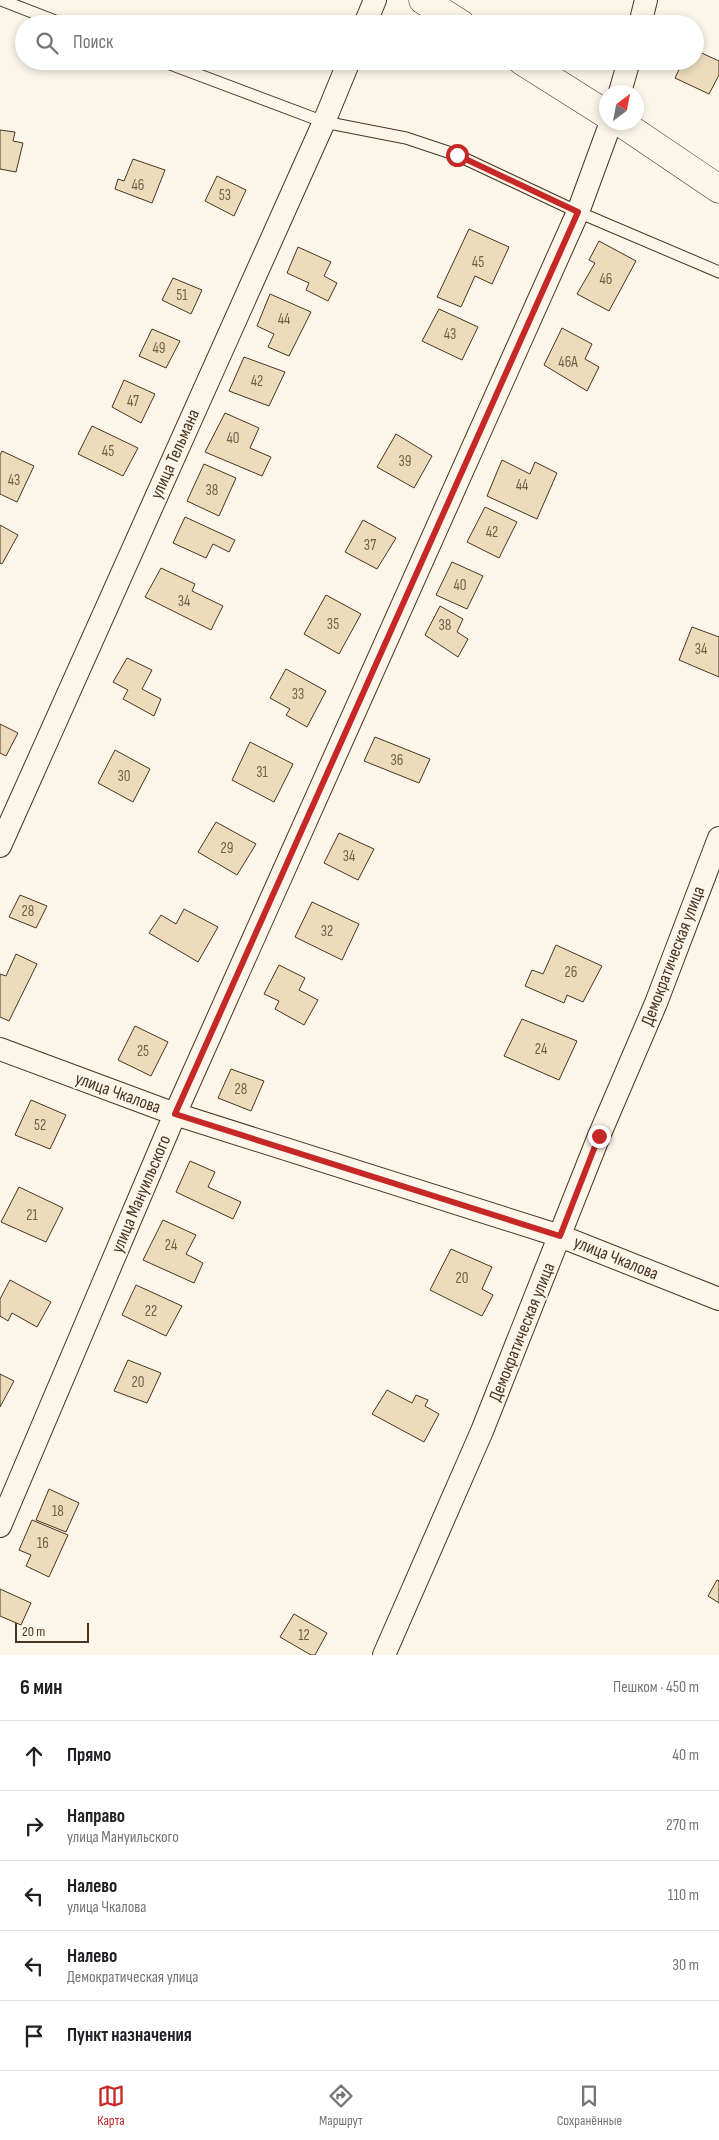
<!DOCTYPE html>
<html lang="ru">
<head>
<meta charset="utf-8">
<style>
	body { margin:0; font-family:"Sofia Sans Condensed",sans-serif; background:#f2f2f2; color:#202124 }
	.compass { position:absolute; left:599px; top:85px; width:45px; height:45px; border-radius:50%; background:#fff; box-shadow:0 2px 8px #0003; rotate:32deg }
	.scale { position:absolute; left:15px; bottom:12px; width:74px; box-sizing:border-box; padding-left:5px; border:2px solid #4a3520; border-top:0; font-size:14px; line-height:18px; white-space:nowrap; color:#4a3520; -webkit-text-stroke:4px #fbf6e9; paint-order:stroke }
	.stop { position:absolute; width:15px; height:15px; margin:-11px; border:4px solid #c62828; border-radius:50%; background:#fff }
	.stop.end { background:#c62828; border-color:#fff; box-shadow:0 1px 5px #0008 }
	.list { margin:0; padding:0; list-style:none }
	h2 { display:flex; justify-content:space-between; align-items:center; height:65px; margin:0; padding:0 20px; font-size:21px }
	h2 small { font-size:16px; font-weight:400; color:#757577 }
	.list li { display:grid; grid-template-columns:32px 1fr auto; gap:15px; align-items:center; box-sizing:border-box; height:70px; padding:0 20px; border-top:1px solid #e0e0e0 }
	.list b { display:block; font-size:19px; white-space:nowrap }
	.list p { margin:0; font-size:16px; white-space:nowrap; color:#757577 }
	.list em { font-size:16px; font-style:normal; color:#757577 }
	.icon { flex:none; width:28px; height:28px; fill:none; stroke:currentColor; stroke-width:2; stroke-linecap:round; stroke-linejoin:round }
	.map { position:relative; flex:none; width:719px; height:1655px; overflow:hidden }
	.search { position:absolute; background:#fff; box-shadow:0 2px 8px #0003; left:15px; right:15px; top:15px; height:55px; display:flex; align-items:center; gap:12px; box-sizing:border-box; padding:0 18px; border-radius:28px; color:#757577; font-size:19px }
	.sheet { height:415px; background:#fff }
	nav { display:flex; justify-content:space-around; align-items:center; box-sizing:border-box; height:70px; border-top:1px solid #e0e0e0; background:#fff; font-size:14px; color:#757577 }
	nav a { display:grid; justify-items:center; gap:2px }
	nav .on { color:#c62828 }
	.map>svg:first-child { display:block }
	.building { fill:#ecdcbc; stroke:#4a3520 }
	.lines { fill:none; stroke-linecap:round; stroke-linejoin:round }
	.lane-casing { stroke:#4a3520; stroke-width:13 }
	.street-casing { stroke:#4a3520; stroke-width:24 }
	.secondary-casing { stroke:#4a3520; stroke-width:29 }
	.lane { stroke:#fbf6e9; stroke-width:11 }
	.street { stroke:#fbf6e9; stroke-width:22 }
	.secondary { stroke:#fbf6e9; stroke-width:28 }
	.route { stroke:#c62828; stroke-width:6 }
	.labels { text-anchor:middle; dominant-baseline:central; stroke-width:4; stroke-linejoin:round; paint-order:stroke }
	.number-label { font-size:15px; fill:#725f47 }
	.street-label { font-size:18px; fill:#4a3520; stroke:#fbf6e9 }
</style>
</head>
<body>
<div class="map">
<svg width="719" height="1655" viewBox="0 0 719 1655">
	<rect width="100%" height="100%" fill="#fbf6e9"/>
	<path class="building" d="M695 50 719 61V75L709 94 675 78 683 61H695Z
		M0 130 15 132 13 141 23 143 16 172 0 169Z
		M133 159 165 170 152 203 115 189 118 179 124 181Z
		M217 176 246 190 234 216 205 201Z
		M469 229 509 247 492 284 475 276 461 307 437 297Z
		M599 241 636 261 609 311 577 294 595 263 589 260Z
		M298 247 331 262 324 276 337 283 328 301 306 290 309 283 287 273Z
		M173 278 202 290 191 314 162 300Z
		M270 294 311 312 289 356 268 347 274 334 257 326Z
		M439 309 478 327 462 360 422 341Z
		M562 328 592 344 585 359 599 367 587 391 544 365Z
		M152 329 180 341 166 368 139 356Z
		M244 357 285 372 269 406 229 391Z
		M124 380 155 394 141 423 112 407Z
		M225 413 259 428 250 448 271 457 262 476 205 452Z
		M92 426 138 448 123 476 78 454Z
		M396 434 432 456 414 488 377 467Z
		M2 451 34 466 17 502 0 494V455Z
		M502 460 530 474 535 462 557 473 537 519 487 496Z
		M204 464 236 478 219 516 187 501Z
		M485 507 517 522 499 558 467 542Z
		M185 517 235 540 229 552 213 544 206 558 173 543Z
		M363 520 396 538 377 569 345 552Z
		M0 525 18 535 2 564 0 563Z
		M452 562 483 576 467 609 436 595Z
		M161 568 195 584 192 591 223 606 211 630 145 597Z
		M326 595 361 614 339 654 304 634Z
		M440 606 463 619 457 632 468 639 458 657 425 635Z
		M692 627 719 637V677L679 660Z
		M127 658 152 670 142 689 161 699 154 716 123 699 128 690 113 682Z
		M286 669 326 691 307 727 286 715 290 709 270 698Z
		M0 724 18 733 6 756 0 753Z
		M375 737 430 759 419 783 364 761Z
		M250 742 293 764 274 802 232 780Z
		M115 750 150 769 133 802 98 783Z
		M216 822 256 844 237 875 198 852Z
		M339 833 374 849 358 880 324 863Z
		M20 895 47 906 36 928 9 917Z
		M312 902 359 924 342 960 295 937Z
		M184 909 218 927 198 962 149 933 161 915 176 924Z
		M556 945 602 966 583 1002 567 995 564 1003 525 986 532 970 543 974Z
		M16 954 37 964 9 1021 0 1017V974L6 976Z
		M279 965 305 978 299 990 318 1000 304 1025 275 1009 279 1001 264 994Z
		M522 1019 577 1041 559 1080 504 1056Z
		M135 1026 168 1042 151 1076 118 1060Z
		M231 1069 264 1081 251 1111 218 1098Z
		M31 1100 66 1115 50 1149 15 1135Z
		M190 1161 215 1172 208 1187 241 1202 233 1219 176 1192Z
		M19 1187 63 1208 46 1242 1 1222Z
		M163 1220 196 1235 186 1254 203 1263 194 1283 143 1260Z
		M451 1249 492 1267 482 1289 493 1295 482 1316 430 1290Z
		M10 1280 51 1302 37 1327 12 1313 8 1321 0 1316V1299Z
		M136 1285 182 1306 166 1336 122 1315Z
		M128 1360 161 1373 147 1403 114 1391Z
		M0 1374 14 1381 0 1407Z
		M387 1390 412 1403 416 1395 428 1400 425 1406 439 1414 424 1442 372 1414Z
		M49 1489 79 1503 66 1532 36 1520Z
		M32 1520 68 1535 49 1577 26 1566 31 1555 19 1550Z
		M717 1580 719 1581V1603L708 1596Z
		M0 1589 31 1603 21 1625 0 1616Z
		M294 1614 327 1633 315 1655H311L280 1637Z"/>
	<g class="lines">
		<defs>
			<path id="lane" d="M1 0 63 24
				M162 61 324 122 406 138 457 155 578 212 719 272"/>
			<path id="street" d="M365 24 375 0
				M640 24 646 0
				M620 92 629 61
				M0 846 324 122 349 61
				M0 1049 175 1114 560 1236 719 1299
				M0 1526 175 1114 578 212 611 122
				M384 1655 482 1431 599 1136 656 1003 719 838"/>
			<path id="secondary" d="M423 0 461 24
				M522 61 606 114
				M620 122 719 189"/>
		</defs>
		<use href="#lane" class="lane-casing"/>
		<use href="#street" class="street-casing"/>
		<use href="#secondary" class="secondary-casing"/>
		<use href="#lane" class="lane"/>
		<use href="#street" class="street"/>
		<use href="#secondary" class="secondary"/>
	</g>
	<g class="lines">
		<path class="route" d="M457 155 578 212 175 1114 560 1236 599 1136"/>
	</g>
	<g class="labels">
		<g class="number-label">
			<text x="138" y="185">46</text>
			<text x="225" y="195">53</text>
			<text x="478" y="262">45</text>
			<text x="606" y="279">46</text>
			<text x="182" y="295">51</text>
			<text x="284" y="319">44</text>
			<text x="450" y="334">43</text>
			<text x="159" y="348">49</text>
			<text x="568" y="362">46А</text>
			<text x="257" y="381">42</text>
			<text x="133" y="401">47</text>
			<text x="233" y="438">40</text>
			<text x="108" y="451">45</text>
			<text x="405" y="461">39</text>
			<text x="14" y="480">43</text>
			<text x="522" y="485">44</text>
			<text x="212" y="490">38</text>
			<text x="492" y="532">42</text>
			<text x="370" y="545">37</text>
			<text x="460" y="585">40</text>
			<text x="184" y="601">34</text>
			<text x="333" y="624">35</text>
			<text x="445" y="625">38</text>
			<text x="701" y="649">34</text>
			<text x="298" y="694">33</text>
			<text x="397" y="760">36</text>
			<text x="262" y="772">31</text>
			<text x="124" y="776">30</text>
			<text x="227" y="848">29</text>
			<text x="349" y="856">34</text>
			<text x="28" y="911">28</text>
			<text x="327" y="931">32</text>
			<text x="571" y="972">26</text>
			<text x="541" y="1049">24</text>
			<text x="143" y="1051">25</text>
			<text x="241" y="1089">28</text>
			<text x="40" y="1125">52</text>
			<text x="32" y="1215">21</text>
			<text x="171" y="1245">24</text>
			<text x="462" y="1278">20</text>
			<text x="151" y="1311">22</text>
			<text x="138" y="1382">20</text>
			<text x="58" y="1511">18</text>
			<text x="43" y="1543">16</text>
			<text x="304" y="1635">12</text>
		</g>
		<g class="street-label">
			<text transform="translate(175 454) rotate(-66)">улица Тельмана</text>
			<text transform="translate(673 956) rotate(-69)">Демократическая улица</text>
			<text transform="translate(118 1093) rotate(20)">улица Чкалова</text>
			<text transform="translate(141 1194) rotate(-67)">улица Мануильского</text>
			<text transform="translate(616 1258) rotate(22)">улица Чкалова</text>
			<text transform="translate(522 1332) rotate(-68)">Демократическая улица</text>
		</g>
	</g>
</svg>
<svg class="compass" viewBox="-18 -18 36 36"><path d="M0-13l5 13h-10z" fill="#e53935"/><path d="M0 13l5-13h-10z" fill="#757577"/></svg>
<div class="scale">20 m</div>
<div class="stop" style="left:457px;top:155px"></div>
<div class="stop end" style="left:599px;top:1136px"></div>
<div class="search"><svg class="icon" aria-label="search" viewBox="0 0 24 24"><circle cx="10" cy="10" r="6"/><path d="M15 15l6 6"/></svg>Поиск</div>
</div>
<section class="sheet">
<h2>6 мин<small>Пешком · 450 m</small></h2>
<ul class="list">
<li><svg class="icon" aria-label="ahead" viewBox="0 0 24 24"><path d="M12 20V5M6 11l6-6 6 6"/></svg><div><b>Прямо</b></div><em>40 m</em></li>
<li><svg class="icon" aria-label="right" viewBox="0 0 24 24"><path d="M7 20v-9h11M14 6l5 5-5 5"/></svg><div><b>Направо</b><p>улица Мануильского</p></div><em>270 m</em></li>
<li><svg class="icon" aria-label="left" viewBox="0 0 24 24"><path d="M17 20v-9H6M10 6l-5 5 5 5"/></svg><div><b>Налево</b><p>улица Чкалова</p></div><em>110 m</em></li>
<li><svg class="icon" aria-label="left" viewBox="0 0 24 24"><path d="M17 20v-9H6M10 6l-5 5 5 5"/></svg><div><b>Налево</b><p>Демократическая улица</p></div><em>30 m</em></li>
<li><svg class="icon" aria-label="arrive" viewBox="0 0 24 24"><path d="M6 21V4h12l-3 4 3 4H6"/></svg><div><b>Пункт назначения</b></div></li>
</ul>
</section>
<nav>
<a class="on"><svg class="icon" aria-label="map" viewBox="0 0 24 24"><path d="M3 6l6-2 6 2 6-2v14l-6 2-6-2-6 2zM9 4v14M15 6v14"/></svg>Карта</a>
<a><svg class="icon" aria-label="directions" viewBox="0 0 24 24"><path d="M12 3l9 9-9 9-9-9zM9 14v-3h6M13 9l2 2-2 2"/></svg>Маршрут</a>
<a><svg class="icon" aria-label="saved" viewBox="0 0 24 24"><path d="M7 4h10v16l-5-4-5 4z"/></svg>Сохранённые</a>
</nav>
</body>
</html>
